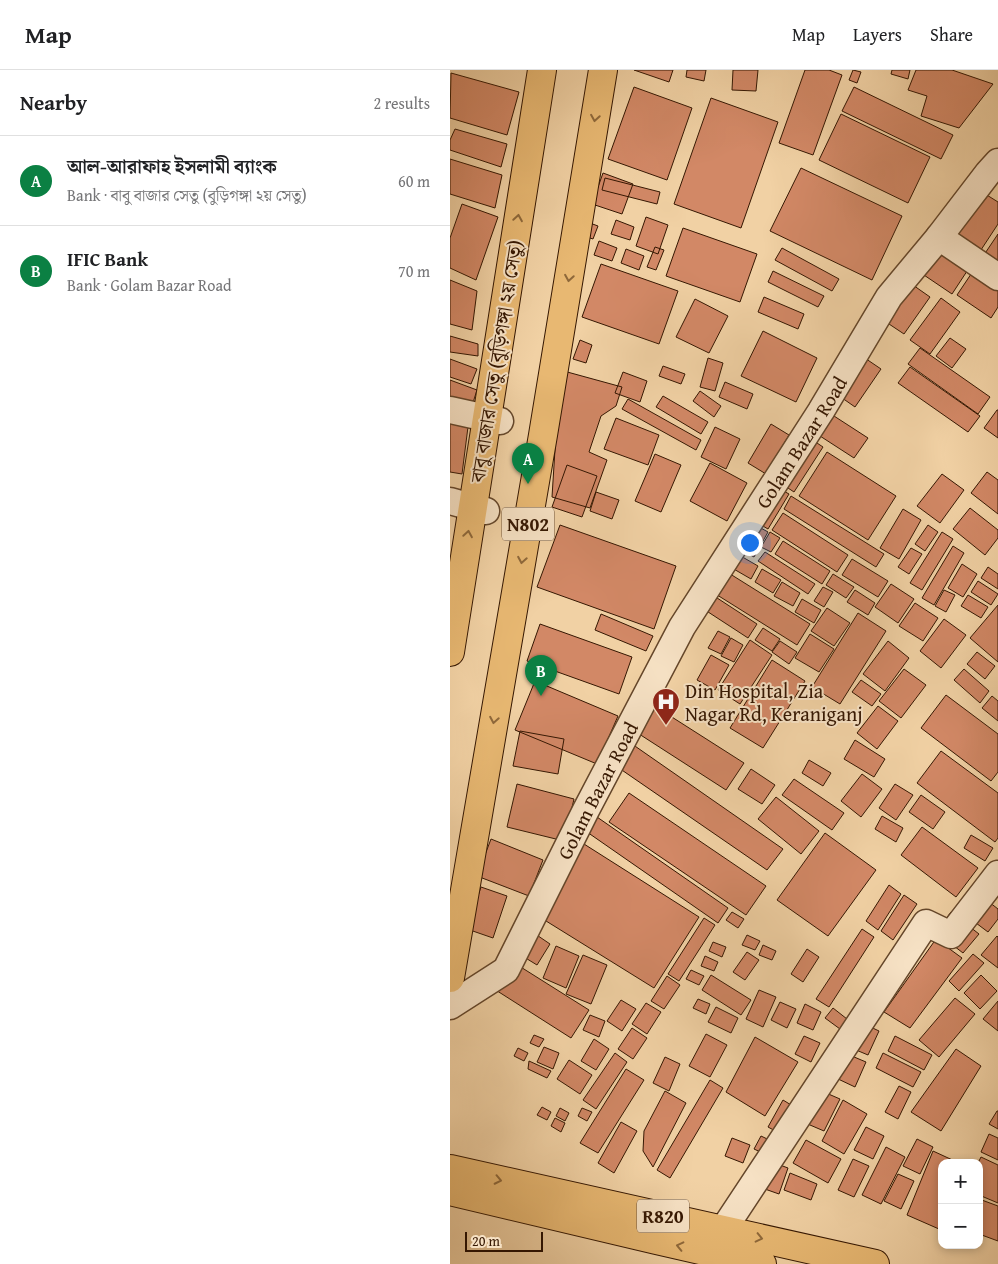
<!DOCTYPE html>
<html lang="en">
<head>
<meta charset="utf-8">
<style>
	body { margin:0; font-family:"Gentium Book Plus","Noto Serif Bengali",serif; background:#f6f6f6; color:#202124 }
	.controls { position:absolute; right:15px; bottom:15px; display:grid; overflow:hidden; border-radius:10px; box-shadow:0 2px 8px #0003 }
	.controls button { width:45px; height:45px; display:grid; place-items:center; padding:0; border:0; border-bottom:1px solid #e0e0e0; background:#fff; color:#202124; font:25px sans-serif }
	.scale { position:absolute; left:15px; bottom:12px; width:78px; box-sizing:border-box; padding-left:5px; border:2px solid #351702; border-top:0; font-size:14px; line-height:18px; white-space:nowrap; color:#351702; -webkit-text-stroke:4px #f6e1c4; paint-order:stroke }
	.you { position:absolute; left:299px; top:472px; width:18px; height:18px; margin:-12px; border:4px solid #fff; border-radius:50%; background:#1a73e8; box-shadow:0 0 0 8px #1a73e833 }
	.badge { display:grid; place-items:center; width:32px; height:32px; border-radius:50%; background:#0b8043; color:#fff; font-size:16px; font-weight:700 }
	.pin { position:absolute; translate:-50% -41px; filter:drop-shadow(0 1px 2px #0008) }
	.pin::after { content:''; position:absolute; top:26px; width:18px; height:15px; background:inherit; clip-path:polygon(0 0,100% 0,50% 100%) }
	.list { margin:0; padding:0; list-style:none }
	h2 { display:flex; justify-content:space-between; align-items:center; height:65px; margin:0; padding:0 20px; font-size:21px }
	h2 small { font-size:16px; font-weight:400; color:#757577 }
	.list li { display:grid; grid-template-columns:32px 1fr auto; gap:15px; align-items:center; box-sizing:border-box; height:90px; padding:0 20px; border-top:1px solid #e0e0e0 }
	.list b { display:block; font-size:19px; white-space:nowrap }
	.list p { margin:0; font-size:16px; white-space:nowrap; color:#757577 }
	.list em { font-size:16px; font-style:normal; color:#757577 }
	.map { position:relative; flex:none; width:548px; height:1194px; overflow:hidden }
	header { display:flex; align-items:center; gap:30px; box-sizing:border-box; height:70px; padding:0 25px; background:#fff; border-bottom:1px solid #e0e0e0 }
	header strong { font-size:24px }
	nav { display:flex; gap:28px; margin-inline-start:auto; font-size:18px }
	main { display:flex }
	aside { flex:1; background:#fff }
	.map>svg:first-child { display:block }
	.building { fill:#d28866; stroke:#351702 }
	.lines { fill:none; stroke-linecap:round; stroke-linejoin:round }
	.minor-casing { stroke:#64462a; stroke-width:29 }
	.major-casing { stroke:#351702; stroke-width:30 }
	.highway-casing { stroke:#351702; stroke-width:30 }
	.minor { stroke:#f6e1c4; stroke-width:26 }
	.major { stroke:#e8b872; stroke-width:28 }
	.highway { stroke:#e8b872; stroke-width:28 }
	.oneway { stroke:#8e683a }
	.labels { text-anchor:middle; dominant-baseline:central; stroke-width:4; stroke-linejoin:round; paint-order:stroke }
	.shield { fill:#f6e1c4; stroke:#6f543c; stroke-width:1 }
	.shield-label { font-size:19px; font-weight:bold; fill:#351702 }
	.street-label { font-size:20px; fill:#351702; stroke:#f6e1c4 }
	.poi-label { font-size:20px; fill:#351702; stroke:#f6e1c4; text-anchor:start }
</style>
</head>
<body>
<header>
<strong>Map</strong>
<nav><a>Map</a><a>Layers</a><a>Share</a></nav>
</header>
<main>
<aside>
<h2>Nearby<small>2 results</small></h2>
<ul class="list">
<li><span class="badge">A</span><div><b>আল-আরাফাহ ইসলামী ব্যাংক</b><p>Bank · বাবু বাজার সেতু (বুড়িগঙ্গা ২য় সেতু)</p></div><em>60 m</em></li>
<li><span class="badge">B</span><div><b>IFIC Bank</b><p>Bank · Golam Bazar Road</p></div><em>70 m</em></li>
</ul>
</aside>
<div class="map">
<svg width="548" height="1194" viewBox="0 0 548 1194">
	<rect width="100%" height="100%" fill="#f1d1a4"/>
	<filter id="stains"><feTurbulence type="fractalNoise" baseFrequency=".004" numOctaves="4"/><feColorMatrix values="0 0 0 0 .2 0 0 0 0 .09 0 0 0 0 .02 0 0 0 .5 -.17"/></filter>
	<radialGradient id="worn" r=".72"><stop offset=".6" stop-color="#630" stop-opacity="0"/><stop offset="1" stop-color="#630" stop-opacity=".3"/></radialGradient>
	<path class="building" d="M184 0H223L219 12Z
		M237 0H256L254 11 236 7Z
		M283 0H308L306 21 282 20Z
		M355 0H379L392 5 363 85 329 73Z
		M403 0 411 2 407 13 399 10Z
		M442 0H460L458 9 441 4Z
		M466 0H502L543 14 509 58 471 46 477 26 458 20Z
		M1 3 69 22 57 65 0 48Z
		M184 17 242 38 217 110 158 89Z
		M404 17 503 65 491 89 392 41Z
		M261 28 328 52 291 158 224 134Z
		M391 44 480 87 458 133 369 90Z
		M5 59 57 74 51 97 0 80V70Z
		M0 89 52 105 45 138 0 124Z
		M351 98 452 146 422 210 320 161Z
		M153 103 183 114 172 144 142 134Z
		M155 108 210 122 207 134 152 120Z
		M524 117 548 132V154L502 224 468 201Z
		M12 134 48 147 26 210 0 198V168Z
		M196 147 218 155 208 184 186 176Z
		M129 149 148 156 143 169 125 163Z
		M166 150 184 157 180 170 161 164Z
		M233 158 307 184 290 232 216 206Z
		M548 164V237L541 248 507 225Z
		M149 171 167 178 162 191 144 185Z
		M205 177 214 180 206 200 197 197Z
		M332 178 389 209 382 221 325 190Z
		M176 179 194 186 189 200 171 193Z
		M151 194 228 221 209 274 132 247Z
		M323 201 374 226 368 237 318 212Z
		M450 206 480 227 454 264 424 244Z
		M0 210 27 221 22 260 0 254Z
		M314 227 354 244 348 259 308 242Z
		M491 228 510 242 480 284 460 270Z
		M245 229 278 246 259 283 226 267Z
		M313 261 367 288 346 332 291 306Z
		M0 266 28 274V286L0 282Z
		M500 268 516 279 502 298 486 286Z
		M130 270 142 275 136 293 123 289Z
		M400 278 431 299 405 337 375 316Z
		M470 278 540 327 528 344 458 294Z
		M258 288 273 293 265 321 250 317Z
		M0 289 27 299 21 314 0 307Z
		M213 296 235 304 231 314 209 306Z
		M460 297 530 346 518 362 448 313Z
		M110 300 172 317 166 336 151 346 139 382 157 390 140 438 102 427Z
		M173 302 197 311 190 332 165 323Z
		M0 310 27 320 20 342 0 335Z
		M275 312 303 324 297 339 269 327Z
		M250 321 271 336 264 347 243 331Z
		M213 326 258 352 251 364 206 337Z
		M178 329 251 370 246 380 172 339Z
		M547 340H548V368L534 358Z
		M0 345 19 349 12 404 0 402Z
		M384 346 418 368 404 388 370 366Z
		M166 348 209 365 198 395 154 379Z
		M321 354 339 365 316 404 298 393Z
		M265 357 290 369 276 399 251 387Z
		M352 363 373 377 344 422 323 408Z
		M377 382 446 426 418 470 349 426Z
		M205 384 231 395 211 442 185 431Z
		M260 393 297 413 277 451 240 431Z
		M117 395 147 406 132 447 102 437Z
		M537 402 548 410V444L521 423Z
		M492 404 514 420 490 453 467 436Z
		M321 414 339 424 318 459 301 449Z
		M146 422 169 430 162 449 140 441Z
		M341 426 434 484 426 497 334 439Z
		M520 438 548 460V468L535 485 503 459Z
		M453 439 471 450 449 489 430 478Z
		M333 443 398 485 387 502 322 460Z
		M300 452 318 462 304 487 286 477Z
		M110 455 226 496 204 559 87 517Z
		M478 455 488 462 475 481 465 474Z
		M320 462 330 468 321 482 311 477Z
		M492 462 503 469 472 520 460 513Z
		M333 471 380 501 372 514 325 484Z
		M503 476 514 483 484 535 472 528Z
		M461 478 472 484 459 504 448 497Z
		M315 482 365 514 358 524 308 491Z
		M289 485 308 496 301 509 282 498Z
		M402 489 438 511 428 527 392 505Z
		M512 494 527 504 513 527 498 518Z
		M538 497 548 504V519L531 508Z
		M312 499 331 510 323 523 305 512Z
		M277 502 360 554 347 575 264 523Z
		M383 504 404 517 396 528 376 515Z
		M528 511 548 524 541 535 521 522Z
		M332 512 350 523 343 536 324 526Z
		M441 514 464 529 448 553 425 537Z
		M373 517 383 522 374 537 364 531Z
		M405 520 425 533 418 545 397 532Z
		M494 520 505 525 496 542 485 536Z
		M261 524 307 554 298 568 252 538Z
		M518 525 538 537 531 548 511 536Z
		M352 529 371 540 364 553 345 542Z
		M465 533 488 548 473 571 449 556Z
		M548 535V592L520 568Z
		M377 538 400 553 384 576 361 561Z
		M408 543 436 561 390 634 362 617Z
		M151 544 203 566 196 581 145 560Z
		M494 549 516 565 491 598 470 581Z
		M90 554 182 587 169 624 77 591Z
		M313 558 330 569 322 581 305 570Z
		M268 561 280 567 271 584 258 578Z
		M360 564 384 579 369 602 345 588Z
		M281 568 293 575 284 592 271 586Z
		M300 570 322 585 290 634 268 620Z
		M330 571 347 582 339 594 322 582Z
		M438 571 459 588 435 621 413 604Z
		M527 582 545 596 535 609 517 594Z
		M261 585 279 595 265 620 247 610Z
		M322 590 355 611 313 678 280 658Z
		M454 599 476 615 451 648 429 631Z
		M514 599 539 621 530 633 504 610Z
		M411 610 431 624 422 636 402 622Z
		M85 611 168 646 147 694 65 660Z
		M496 625 548 664V702L541 711 471 658Z
		M542 626 548 631V651L532 638Z
		M203 635 294 693 276 720 186 662Z
		M428 636 448 651 427 679 407 663Z
		M70 661 114 669 108 704 63 696Z
		M405 670 435 689 424 707 394 689Z
		M182 674 333 779 317 800 166 696Z
		M491 681 548 723V768L545 772 467 713Z
		M359 690 381 703 373 716 352 703Z
		M301 699 325 715 312 734 288 719Z
		M412 704 432 719 411 747 391 731Z
		M344 709 394 743 382 760 332 725Z
		M67 714 124 729 114 771 57 757Z
		M445 714 463 725 446 750 429 738Z
		M179 723 316 816 296 845 159 752Z
		M471 725 495 742 483 759 459 742Z
		M326 727 369 761 351 784 308 749Z
		M432 746 453 758 446 772 425 759Z
		M147 747 278 838 268 853 137 762Z
		M472 757 528 798 506 827 451 785Z
		M375 763 426 800 378 866 327 830Z
		M521 765 543 778 535 791 514 778Z
		M41 769 93 790 79 826 27 806Z
		M134 774 249 847 204 918 88 846Z
		M439 815 451 824 428 860 416 851Z
		M31 817 57 826 43 868 17 859Z
		M525 821 548 839V849L538 862 510 841Z
		M454 825 467 834 443 870 431 861Z
		M282 842 294 849 288 858 276 850Z
		M501 842 529 864 513 883 486 862Z
		M254 848 265 855 229 911 218 904Z
		M75 857 100 874 87 895 61 879Z
		M412 859 424 867 379 937 366 929Z
		M297 865 310 871 305 880 292 875Z
		M547 866 548 867V898L531 885Z
		M486 869 512 888 460 958 434 942Z
		M263 872 276 877 272 887 259 881Z
		M313 875 326 881 322 890 309 885Z
		M106 876 129 886 116 918 93 908Z
		M357 879 369 887 353 912 341 904Z
		M297 882 309 890 295 910 283 902Z
		M523 884 534 893 509 921 499 911Z
		M133 885 157 895 141 934 116 924Z
		M255 886 268 892 264 901 251 896Z
		M58 889 139 940 121 968 41 917Z
		M241 900 254 906 249 915 236 909Z
		M261 905 301 930 291 945 252 920Z
		M531 905 547 921 530 939 514 923Z
		M217 906 230 915 214 939 201 931Z
		M309 920 326 927 313 957 296 949Z
		M505 928 525 944 489 987 469 970Z
		M248 929 260 934 256 944 243 938Z
		M171 930 186 939 172 961 157 951Z
		M548 931V961L533 949Z
		M330 932 346 939 337 958 321 950Z
		M196 933 211 942 197 964 182 954Z
		M355 934 371 942 363 960 347 953Z
		M266 937 288 948 281 963 258 952Z
		M383 938 397 949 390 959 375 948Z
		M140 945 155 951 149 967 133 960Z
		M410 952 429 961 418 985 399 977Z
		M182 958 197 968 183 989 168 979Z
		M256 964 277 975 260 1007 239 996Z
		M84 965 94 969 89 977 80 973Z
		M354 966 370 973 361 992 345 984Z
		M445 966 482 985 474 1000 438 981Z
		M305 967 348 992 315 1046 276 1022Z
		M144 969 159 979 146 1000 131 991Z
		M94 977 109 983 103 999 87 992Z
		M68 978 78 983 74 991 64 986Z
		M506 979 531 996 491 1061 461 1042Z
		M165 983 177 992 146 1039 133 1030Z
		M433 983 471 1002 463 1017 426 998Z
		M397 984 416 992 405 1017 386 1008Z
		M215 987 230 994 219 1021 203 1013Z
		M119 990 142 1005 130 1024 107 1009Z
		M79 991 101 1001 97 1008 78 999Z
		M176 999 194 1010 148 1083 130 1073Z
		M260 1010 273 1018 220 1108 207 1100Z
		M360 1016 390 1029 374 1061 346 1049Z
		M449 1016 461 1022 448 1049 435 1042Z
		M215 1021 236 1033 203 1097 193 1081 194 1061Z
		M333 1030 346 1038 331 1064 318 1057Z
		M393 1030 417 1044 394 1084 372 1071Z
		M92 1037 101 1042 97 1050 87 1045Z
		M110 1038 119 1043 115 1051 106 1046Z
		M132 1038 142 1042 137 1051 128 1046Z
		M547 1041H548V1059L539 1054Z
		M105 1048 115 1053 111 1062 101 1056Z
		M171 1052 187 1061 164 1103 148 1093Z
		M416 1057 434 1066 423 1089 404 1080Z
		M539 1064 548 1068V1090L531 1082Z
		M311 1066 338 1079 332 1092 304 1079Z
		M282 1068 300 1075 293 1093 275 1086Z
		M467 1069 483 1077 470 1104 453 1096Z
		M356 1070 391 1089 378 1113 343 1093Z
		M436 1077 455 1087 431 1134 412 1125Z
		M483 1081 509 1093H492V1151L489 1159 457 1145Z
		M531 1087 548 1095V1133L529 1125V1093H528Z
		M403 1089 419 1096 404 1127 388 1120Z
		M322 1092 338 1098 329 1124 312 1118Z
		M340 1103 367 1114 361 1130 334 1120Z
		M448 1104 464 1111 451 1139 434 1131Z
		M529 1129 548 1136V1171L529 1164Z"/>
	<g class="lines">
		<defs>
			<g id="minor">
				<path d="M489 167 548 207"/>
				<path d="M0 340 50 351"/>
				<path d="M0 431 36 441"/>
				<path id="s1" d="M0 936 56 900 136 740 232 557 371 341 439 227 489 167 538 103 548 92"/>
				<path d="M273 1160 476 853 501 865 548 804"/>
			</g>
			<path id="major" d="M0 1099 425 1194
				M0 1121 206 1170 312 1194"/>
			<path id="highway" d="M0 582 92 0
				M0 908 93 365 153 0"/>
		</defs>
		<use href="#minor" class="minor-casing"/>
		<use href="#major" class="major-casing"/>
		<use href="#highway" class="highway-casing"/>
		<use href="#minor" class="minor"/>
		<use href="#major" class="major"/>
		<use href="#highway" class="highway"/>
	</g>
	<defs><path id="oneway-chevron" d="M-2-3.5L2.5 0L-2 3.5" fill="none" stroke-width="1.6" stroke-linecap="round" stroke-linejoin="round" transform="scale(1.25)"/></defs>
	<g class="oneway">
		<use href="#oneway-chevron" transform="translate(145 48) rotate(99)"/>
		<use href="#oneway-chevron" transform="translate(68 148) rotate(-81)"/>
		<use href="#oneway-chevron" transform="translate(119 208) rotate(99)"/>
		<use href="#oneway-chevron" transform="translate(18 464) rotate(-81)"/>
		<use href="#oneway-chevron" transform="translate(72 490) rotate(100)"/>
		<use href="#oneway-chevron" transform="translate(44 650) rotate(100)"/>
		<use href="#oneway-chevron" transform="translate(48 1110) rotate(12)"/>
		<use href="#oneway-chevron" transform="translate(309 1168) rotate(13)"/>
		<use href="#oneway-chevron" transform="translate(230 1176) rotate(-167)"/>
	</g>
	<defs>
		<symbol id="hospital-pin" viewBox="-11 -11 22 30"><path d="M0 17L-7.5 6A9.5 9.5 0 1 1 7.5 6Z" fill="#8f2418" stroke="#f6e1c4"/><path d="M-5-5h3v3.5h4V-5h3V5h-3V1.5h-4V5h-3Z" fill="#fff"/></symbol>
	</defs>
	<g fill-rule="evenodd">
		<use href="#hospital-pin" x="200" y="616" width="32" height="43"/>
	</g>
	<g class="labels">
		<g class="shield">
			<rect x="52" y="437.5" width="52" height="33" rx="4"/>
			<rect x="187" y="1129.5" width="52" height="33" rx="4"/>
		</g>
		<g class="shield-label">
			<text x="78" y="454">N802</text>
			<text x="213" y="1146">R820</text>
		</g>
		<g class="street-label">
			<text transform="translate(46 291) rotate(-81)">বাবু বাজার সেতু (বুড়িগঙ্গা ২য় সেতু)</text>
			<text stroke="none"><textPath href="#s1" startOffset="672">Golam Bazar Road</textPath></text>
			<text stroke="none"><textPath href="#s1" startOffset="268">Golam Bazar Road</textPath></text>
		</g>
		<g class="poi-label">
			<text x="235" y="620">Din Hospital, Zia<tspan x="235" dy="23">Nagar Rd, Keraniganj</tspan></text>
		</g>
	</g>
	<rect width="100%" height="100%" filter="url(#stains)"/>
	<rect width="100%" height="100%" fill="url(#worn)"/>
</svg>
<div class="controls">
<button>+</button>
<button>−</button>
</div>
<div class="scale">20 m</div>
<div class="you"></div>
<div class="pin badge" style="left:78px;top:414px">A</div>
<div class="pin badge" style="left:91px;top:626px">B</div>
</div>
</main>
</body>
</html>
